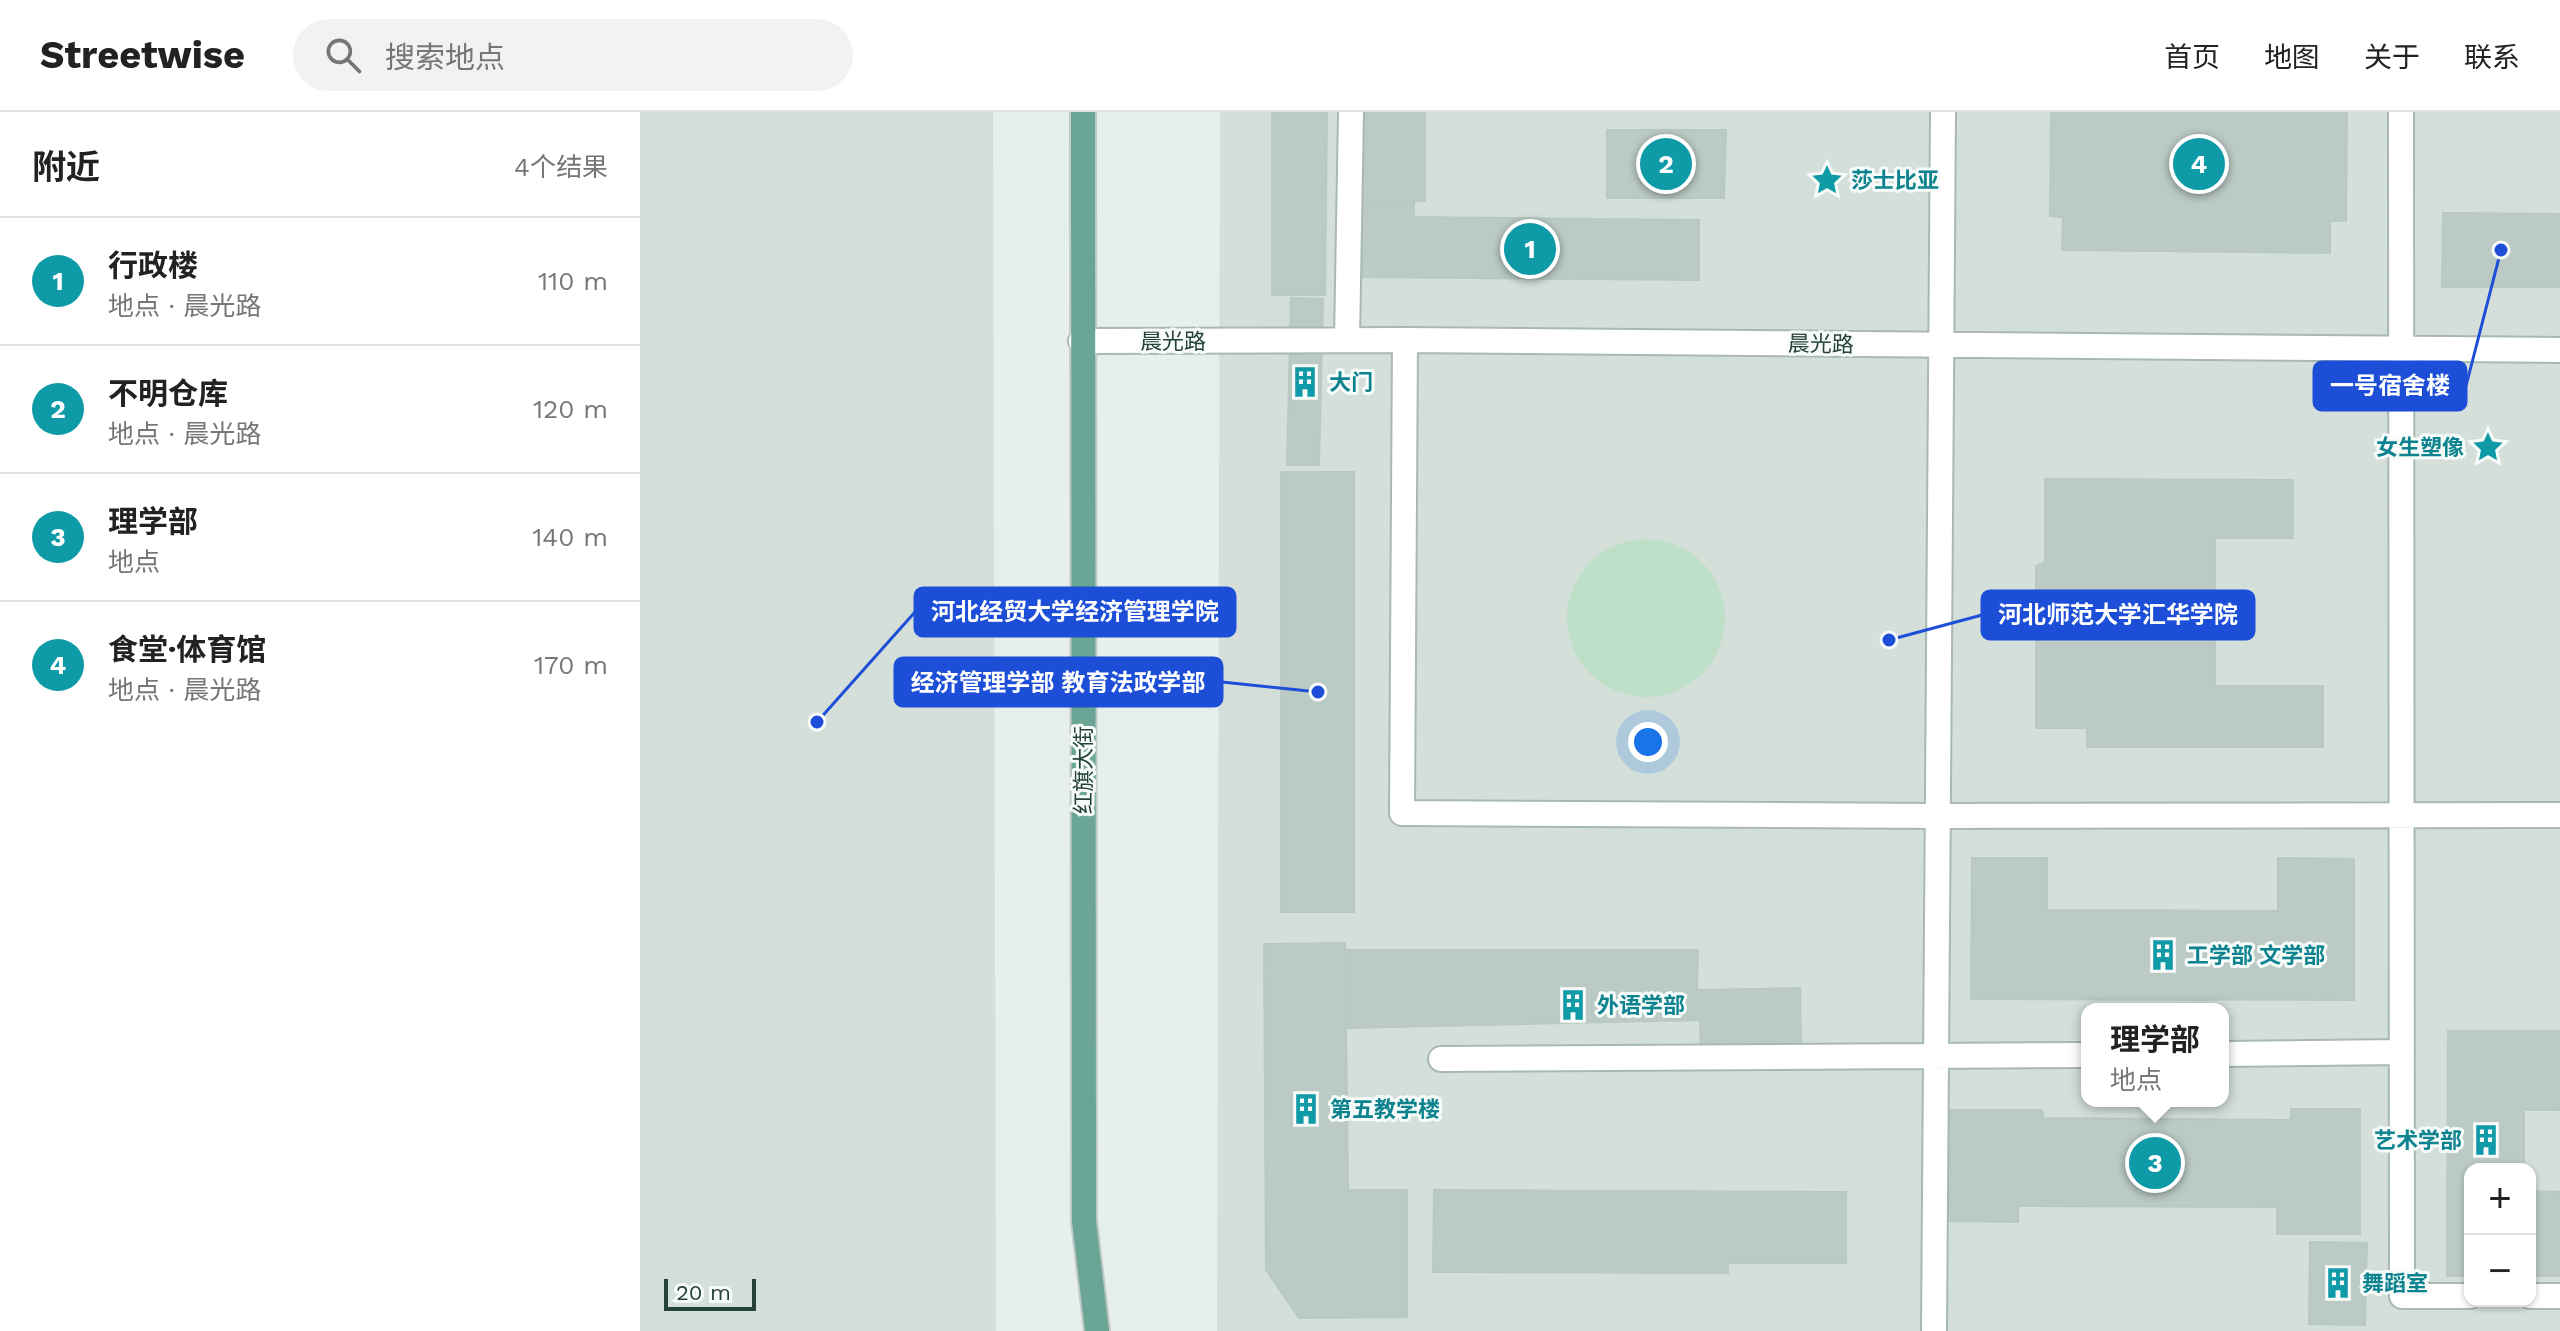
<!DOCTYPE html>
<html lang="zh">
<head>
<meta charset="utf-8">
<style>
	body { margin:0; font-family:"Work Sans","Noto Sans SC",sans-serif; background:#f2f2f2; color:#222 }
	.controls { position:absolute; right:24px; bottom:24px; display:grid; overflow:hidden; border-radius:16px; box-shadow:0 2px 6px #0004 }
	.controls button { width:72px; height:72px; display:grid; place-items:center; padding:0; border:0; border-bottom:2px solid #e0e0e0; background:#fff; color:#222; font:40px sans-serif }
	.scale { position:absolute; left:24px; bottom:20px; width:92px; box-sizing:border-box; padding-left:8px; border:4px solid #24423a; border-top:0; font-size:22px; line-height:28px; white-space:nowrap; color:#24423a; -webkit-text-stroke:6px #f7fbf9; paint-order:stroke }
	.you { position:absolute; left:1008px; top:630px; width:28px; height:28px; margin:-20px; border:6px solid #fff; border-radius:50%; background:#1a73e8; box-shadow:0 0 0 12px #1a73e833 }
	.badge { display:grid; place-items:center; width:52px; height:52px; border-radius:50%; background:#1a73e8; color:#fff; font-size:26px; font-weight:700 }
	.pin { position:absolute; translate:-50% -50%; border:4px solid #fff; box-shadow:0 2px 8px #0006 }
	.popup { position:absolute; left:1441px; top:891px; width:148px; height:104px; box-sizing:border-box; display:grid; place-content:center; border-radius:16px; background:#fff; filter:drop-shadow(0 2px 6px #0005); font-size:26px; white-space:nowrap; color:#767676 }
	.popup b { font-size:30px; color:#222 }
	.popup::after { content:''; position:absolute; left:50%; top:100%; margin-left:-16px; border:16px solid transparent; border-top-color:#fff }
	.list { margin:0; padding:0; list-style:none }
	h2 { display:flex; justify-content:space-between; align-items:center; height:104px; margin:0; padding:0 32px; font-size:34px }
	h2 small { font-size:26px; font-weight:400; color:#767676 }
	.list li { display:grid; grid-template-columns:52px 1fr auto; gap:24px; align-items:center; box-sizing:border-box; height:128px; padding:0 32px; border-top:2px solid #e0e0e0 }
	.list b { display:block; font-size:30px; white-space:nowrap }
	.list p { margin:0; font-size:26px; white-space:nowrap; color:#767676 }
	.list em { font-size:26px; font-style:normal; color:#767676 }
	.icon { flex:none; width:44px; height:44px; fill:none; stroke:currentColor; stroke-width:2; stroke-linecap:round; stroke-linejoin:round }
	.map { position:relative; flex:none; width:1920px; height:1219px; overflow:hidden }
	header { display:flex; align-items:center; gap:48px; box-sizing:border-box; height:112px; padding:0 40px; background:#fff; border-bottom:2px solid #e0e0e0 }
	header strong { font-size:38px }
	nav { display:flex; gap:44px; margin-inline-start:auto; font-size:28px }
	.search { width:560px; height:72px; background:#f2f2f2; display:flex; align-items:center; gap:20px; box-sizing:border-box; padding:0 28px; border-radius:44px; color:#767676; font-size:30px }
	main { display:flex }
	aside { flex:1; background:#fff }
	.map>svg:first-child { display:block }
	.built { fill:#d4dfda; fill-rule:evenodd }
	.green { fill:#bfe0c8 }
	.building { fill:#bbcac4; stroke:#b8c9c2; stroke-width:2 }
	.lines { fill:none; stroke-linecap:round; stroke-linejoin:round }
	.minor-casing { stroke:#a8b8b2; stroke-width:28 }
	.major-casing { stroke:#c2cac8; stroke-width:28 }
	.minor { stroke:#fff; stroke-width:24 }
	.major { stroke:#6aa596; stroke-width:24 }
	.labels { text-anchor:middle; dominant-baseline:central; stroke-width:6; stroke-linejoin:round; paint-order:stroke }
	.culture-label { font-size:22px; font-weight:bold; fill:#0d838f; stroke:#f7fbf9; text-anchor:start }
	.street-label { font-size:22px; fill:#24423a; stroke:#f7fbf9 }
	.leader { fill:none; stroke:#1d4ed8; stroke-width:3 }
	.callout-dot { fill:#1d4ed8; stroke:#f7fbf9; stroke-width:3 }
	.callout { fill:#1d4ed8; stroke:#1d4ed8; stroke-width:3 }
	.callout-label { font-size:24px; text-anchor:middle; font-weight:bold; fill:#fff }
</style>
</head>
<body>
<header>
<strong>Streetwise</strong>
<div class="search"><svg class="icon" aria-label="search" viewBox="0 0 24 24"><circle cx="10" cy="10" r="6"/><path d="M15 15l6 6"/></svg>搜索地点</div>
<nav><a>首页</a><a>地图</a><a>关于</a><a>联系</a></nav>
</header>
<main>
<aside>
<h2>附近<small>4个结果</small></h2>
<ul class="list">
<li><span class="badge" style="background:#0f9aa8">1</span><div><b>行政楼</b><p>地点 · 晨光路</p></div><em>110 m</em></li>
<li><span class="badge" style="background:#0f9aa8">2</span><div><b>不明仓库</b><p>地点 · 晨光路</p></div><em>120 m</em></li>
<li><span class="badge" style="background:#0f9aa8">3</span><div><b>理学部</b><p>地点</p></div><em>140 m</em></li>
<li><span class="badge" style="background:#0f9aa8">4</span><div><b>食堂·体育馆</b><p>地点 · 晨光路</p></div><em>170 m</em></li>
</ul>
</aside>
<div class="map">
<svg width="1920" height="1219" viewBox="0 0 1920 1219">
	<rect width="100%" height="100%" fill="#e6efeb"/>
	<path class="built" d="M0 0H353L356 1219H0Z
		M580 0H1920V1219H577ZM1447 897H1583V989H1447ZM1830 1057H1890V1189H1830Z"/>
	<path class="green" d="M927 506a79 79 0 1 1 158 0a79 79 0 1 1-158 0Z"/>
	<path class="building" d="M632 0H687L685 183H632Z
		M722 0H785V89H721Z
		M1411 0H1707L1706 109H1690V141L1422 138 1423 105 1410 104Z
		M967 18H1086L1084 86H967Z
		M722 89 774 90V105L1059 108V168L721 165Z
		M1803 101 1920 102V175H1802Z
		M651 186 683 187 679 353H647Z
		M641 360H714V800H641Z
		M1405 367 1653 368V426H1575V574H1683V635H1447V616H1396V454L1405 450Z
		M1332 746H1407V798L1638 799V746L1714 747V888L1331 887Z
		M705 831 708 1078H767V1205L659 1206 626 1158 624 832Z
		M705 838H1058L1057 878 1160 876 1161 939 1061 941 1060 908 707 916Z
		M1808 919H1920V998H1884V1057H1830V1164H1807Z
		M1651 997H1720V1122H1637V1095L1378 1094V1110L1309 1109 1310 998H1402L1404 1006 1651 1008Z
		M794 1078 1206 1080V1151H1088V1161L793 1160Z
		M1890 1079 1920 1080V1164H1890Z
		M1670 1130 1727 1131 1725 1213 1669 1212Z"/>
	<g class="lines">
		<defs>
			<path id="minor" d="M1761 0 1762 1184H1830
				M707 228 711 0
				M765 228 762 701 1298 704 1920 703
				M441 229 765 228 1920 238
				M1583 942 1762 940
				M801 947 1447 943
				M1890 1184H1920
				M1294 1219 1303 0"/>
			<path id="major" d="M443 0 444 1109 457 1219"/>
		</defs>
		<use href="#minor" class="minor-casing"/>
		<use href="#major" class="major-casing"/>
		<use href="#minor" class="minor"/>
		<use href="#major" class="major"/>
	</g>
	<defs>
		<symbol id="sight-bare" viewBox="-9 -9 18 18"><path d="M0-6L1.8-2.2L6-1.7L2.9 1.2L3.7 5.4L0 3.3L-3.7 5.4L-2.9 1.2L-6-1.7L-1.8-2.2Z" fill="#0f9aa8" stroke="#f7fbf9" stroke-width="2.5" paint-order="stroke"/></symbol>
		<symbol id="building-bare" viewBox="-9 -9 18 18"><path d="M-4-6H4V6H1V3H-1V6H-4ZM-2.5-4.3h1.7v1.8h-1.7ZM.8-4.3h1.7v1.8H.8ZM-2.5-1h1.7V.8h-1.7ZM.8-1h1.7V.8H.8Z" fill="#0f9aa8" stroke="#f7fbf9" stroke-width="2.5" paint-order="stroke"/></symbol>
	</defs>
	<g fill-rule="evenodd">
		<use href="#sight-bare" x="1165" y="46" width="44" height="44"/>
		<use href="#building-bare" x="643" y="248" width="44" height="44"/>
		<use href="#sight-bare" x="1826" y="313" width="44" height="44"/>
		<use href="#building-bare" x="1501" y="821" width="44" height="44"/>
		<use href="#building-bare" x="911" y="871" width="44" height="44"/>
		<use href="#building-bare" x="644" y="975" width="44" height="44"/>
		<use href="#building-bare" x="1824" y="1006" width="44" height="44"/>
		<use href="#building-bare" x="1676" y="1149" width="44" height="44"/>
	</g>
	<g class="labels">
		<g class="culture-label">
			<text x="1211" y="68">莎士比亚</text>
			<text x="689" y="270">大门</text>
			<text x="1824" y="335" text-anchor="end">女生塑像</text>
			<text x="1547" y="843">工学部 文学部</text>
			<text x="957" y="893">外语学部</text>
			<text x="690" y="997">第五教学楼</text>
			<text x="1822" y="1028" text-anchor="end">艺术学部</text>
			<text x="1722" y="1171">舞蹈室</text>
		</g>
		<g class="street-label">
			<text x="533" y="229">晨光路</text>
			<text transform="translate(1181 232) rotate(1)">晨光路</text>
			<text transform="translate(443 658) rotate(-90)">红旗大街</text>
		</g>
	</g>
	<path class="leader" d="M1861 138L1826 274M177 610L275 500M1249 528L1342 503M678 580L582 570"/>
	<g class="callout-dot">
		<circle cx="1861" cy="138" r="8"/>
		<circle cx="177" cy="610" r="8"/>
		<circle cx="1249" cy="528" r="8"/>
		<circle cx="678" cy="580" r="8"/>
	</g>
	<g class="callout">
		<rect x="1674" y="250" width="152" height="48" rx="8"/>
		<rect x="275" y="476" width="320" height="48" rx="8"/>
		<rect x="1342" y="479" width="272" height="48" rx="8"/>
		<rect x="255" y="546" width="327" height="48" rx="8"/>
	</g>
	<g class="callout-label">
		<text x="1750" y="282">一号宿舍楼</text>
		<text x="435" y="508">河北经贸大学经济管理学院</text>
		<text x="1478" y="511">河北师范大学汇华学院</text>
		<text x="418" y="579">经济管理学部 教育法政学部</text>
	</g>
</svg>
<div class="controls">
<button>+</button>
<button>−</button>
</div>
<div class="scale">20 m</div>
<div class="you"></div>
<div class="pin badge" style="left:890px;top:137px;background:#0f9aa8">1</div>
<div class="pin badge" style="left:1026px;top:52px;background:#0f9aa8">2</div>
<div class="pin badge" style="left:1515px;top:1051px;background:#0f9aa8">3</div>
<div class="popup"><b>理学部</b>地点</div>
<div class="pin badge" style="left:1559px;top:52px;background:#0f9aa8">4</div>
</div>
</main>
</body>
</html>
